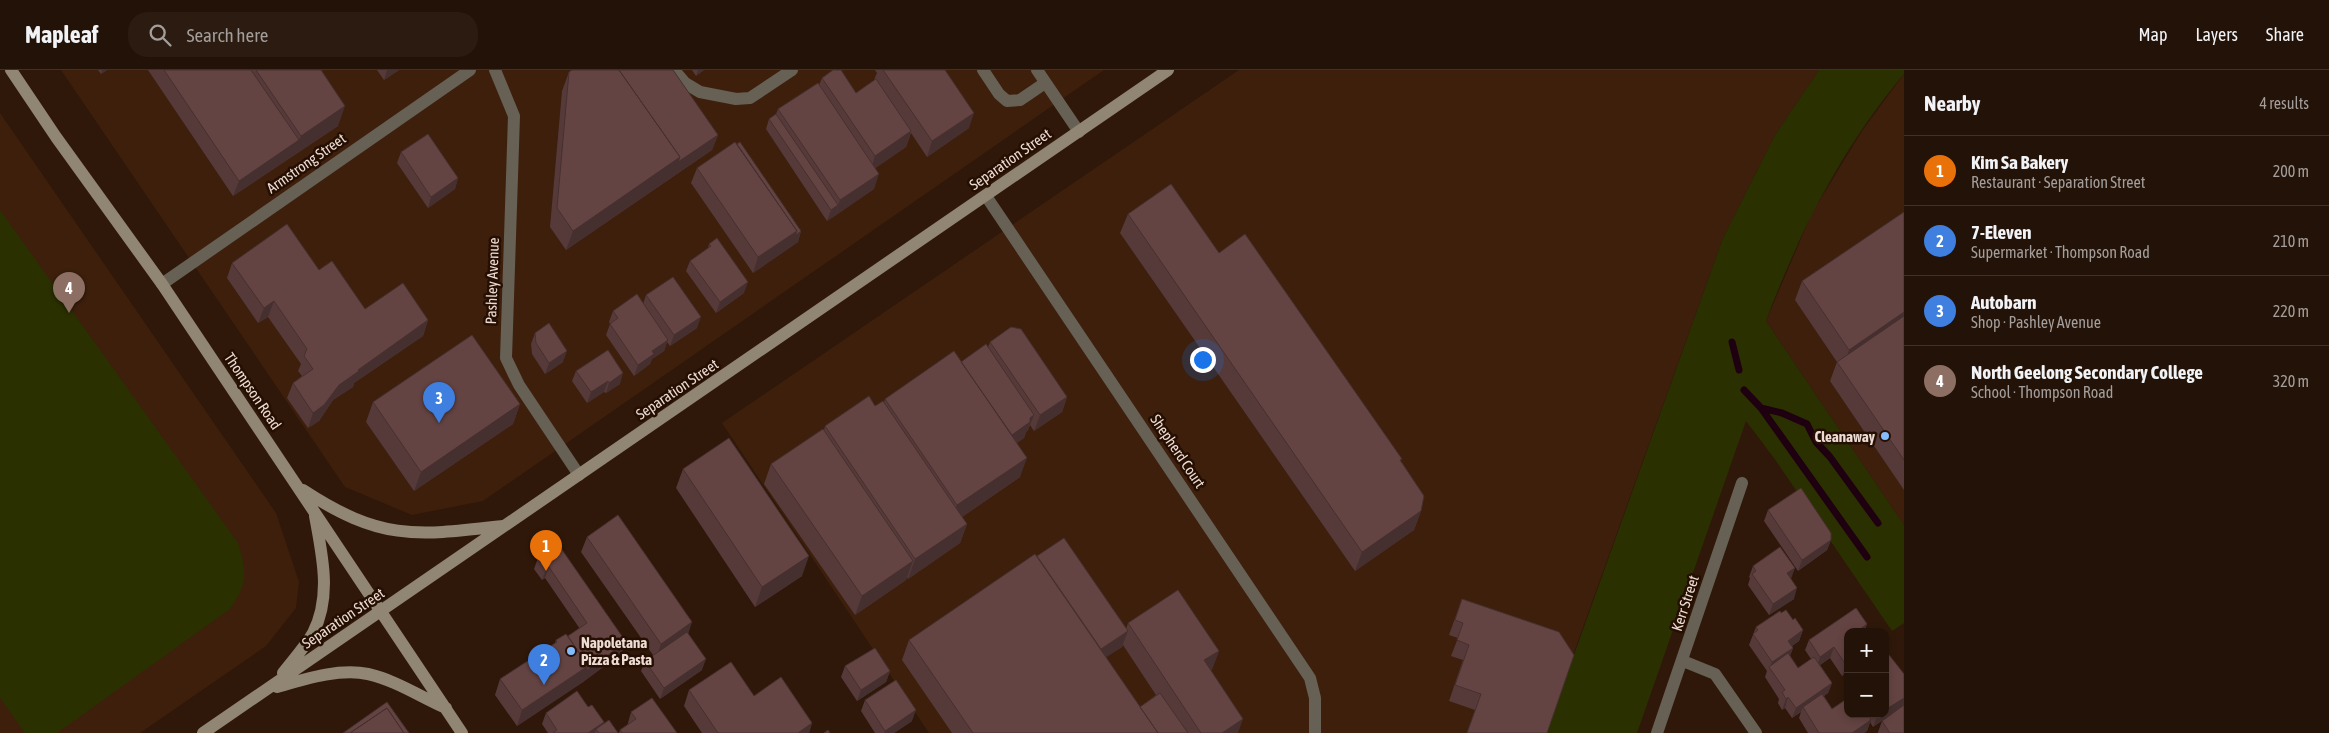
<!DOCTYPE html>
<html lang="en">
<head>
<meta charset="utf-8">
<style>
	body { margin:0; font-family:"Asap Condensed",sans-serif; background:#2b1b11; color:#f1f3f6 }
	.controls { position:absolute; right:15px; bottom:15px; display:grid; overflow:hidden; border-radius:10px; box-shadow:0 2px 8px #0003 }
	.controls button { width:45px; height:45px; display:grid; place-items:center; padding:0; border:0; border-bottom:1px solid #403228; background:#231207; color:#f1f3f6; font:25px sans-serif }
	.you { position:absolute; left:1202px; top:289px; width:18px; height:18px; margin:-12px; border:4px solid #fff; border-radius:50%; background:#1a73e8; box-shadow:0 0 0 8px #1a73e833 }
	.badge { display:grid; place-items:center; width:32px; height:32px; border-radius:50%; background:#2563eb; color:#fff; font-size:16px; font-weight:700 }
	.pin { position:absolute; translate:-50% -41px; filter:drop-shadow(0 1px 2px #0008) }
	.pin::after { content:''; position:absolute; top:26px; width:18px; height:15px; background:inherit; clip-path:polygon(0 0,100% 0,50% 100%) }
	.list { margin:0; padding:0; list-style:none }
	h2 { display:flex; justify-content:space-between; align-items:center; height:65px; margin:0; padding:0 20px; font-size:21px }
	h2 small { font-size:16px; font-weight:400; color:#a39e9b }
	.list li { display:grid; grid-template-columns:32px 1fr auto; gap:15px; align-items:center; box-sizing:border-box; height:70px; padding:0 20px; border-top:1px solid #403228 }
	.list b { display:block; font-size:19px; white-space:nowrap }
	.list p { margin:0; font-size:16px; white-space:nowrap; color:#a39e9b }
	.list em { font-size:16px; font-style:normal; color:#a39e9b }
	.icon { flex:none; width:28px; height:28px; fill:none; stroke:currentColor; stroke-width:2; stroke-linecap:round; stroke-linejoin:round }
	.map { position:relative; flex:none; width:1904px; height:663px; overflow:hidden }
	header { display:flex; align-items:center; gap:30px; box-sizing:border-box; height:70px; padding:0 25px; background:#231207; border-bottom:1px solid #403228 }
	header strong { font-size:24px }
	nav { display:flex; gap:28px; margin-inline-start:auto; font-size:18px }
	.search { width:350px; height:45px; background:#2b1b11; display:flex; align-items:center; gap:12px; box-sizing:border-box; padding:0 18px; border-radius:20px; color:#a39e9b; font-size:19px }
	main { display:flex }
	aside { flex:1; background:#231207 }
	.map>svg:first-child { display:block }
	.built { fill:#3d1f0c }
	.green { fill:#2b3000 }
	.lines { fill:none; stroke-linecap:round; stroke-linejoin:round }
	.stream { stroke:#1f0011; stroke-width:7 }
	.service { stroke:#676054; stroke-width:12 }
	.minor { stroke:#676054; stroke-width:12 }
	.secondary { stroke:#908673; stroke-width:12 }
	.wall { fill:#563a3a; fill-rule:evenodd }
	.shaded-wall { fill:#46302f }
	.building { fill:#644443; stroke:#46302f }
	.poi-dot { fill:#85bbfb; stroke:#250e02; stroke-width:2 }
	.labels { text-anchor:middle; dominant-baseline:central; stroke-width:5; stroke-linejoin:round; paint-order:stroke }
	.street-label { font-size:15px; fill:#eddcd3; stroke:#250e02 }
	.poi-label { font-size:15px; font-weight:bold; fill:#eddcd3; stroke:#250e02; text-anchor:end }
</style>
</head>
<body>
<header>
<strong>Mapleaf</strong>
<div class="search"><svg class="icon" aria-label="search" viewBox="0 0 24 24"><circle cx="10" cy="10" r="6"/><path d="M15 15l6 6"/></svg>Search here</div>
<nav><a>Map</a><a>Layers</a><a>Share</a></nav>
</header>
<main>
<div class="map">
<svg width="1904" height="663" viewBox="0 0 1904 663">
	<rect width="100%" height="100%" fill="#2f1809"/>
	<path class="built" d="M61 0H1104L483 431 412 445 345 417Z
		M1239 0H1819L1775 65 1723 168 1545 663H929L722 353Z
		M1904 4V455L1766 251 1812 143 1862 61Z
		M0 43 276 443 299 512 296 538 266 576 140 663H0Z"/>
	<path class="green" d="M1819 0H1904V4C1843 76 1799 162 1766 251L1904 455V553L1892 561 1774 388 1746 351 1637 663H1546L1723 168 1775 65Z
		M0 140 238 473C247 503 248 513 230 539L57 663H25L0 628Z"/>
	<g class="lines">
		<path class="stream" d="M1732 272 1739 300
			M1744 320 1761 338 1782 343 1807 354 1816 372 1830 387 1878 453
			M1761 338 1867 487"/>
		<path class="service" d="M674 0 685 13 700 22 736 29 750 28 792 0
			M983 0 999 24 1007 31 1020 30 1045 13
			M1037 0 1079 62"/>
		<path class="minor" d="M495 0 514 46 506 288 519 315 579 405
			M986 126 1310 608 1315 628V663
			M162 214 470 0
			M1683 591 1715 604 1756 663
			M1657 663 1742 413"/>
		<path class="secondary" d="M11 0 56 67 162 214 462 663
			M303 420C381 471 415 466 503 456
			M283 603C293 590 305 577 313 563 332 526 322 485 315 446
			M277 617C305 609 339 598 368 604 395 610 421 627 446 638
			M203 663 1168 0"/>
	</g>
	<path class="wall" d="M98 0H107L101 4Z
		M148 0H321L338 56 233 126Z
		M377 0H399L384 10Z
		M692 0H704L696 6Z
		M875 0H945L969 58 927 87 911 63 906 77 875 98 874 119 827 151 766 59 769 49 776 44 778 39 819 15 822 8 856 23 874 10 877 3Z
		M569 2 718 65 712 80 566 180 550 157 562 21Z
		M401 82 458 108 455 119 428 138 397 93Z
		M697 98 801 161 798 172 753 203 691 113Z
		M1904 142V420L1830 311 1837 292 1795 230 1802 211Z
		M1128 144 1219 183 1401 392 1421 441 1414 460 1355 501 1120 163Z
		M709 174 744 223 716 243 686 201 690 191 708 178Z
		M232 193 319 200 365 239 428 250 423 266 354 313 353 317 333 330 319 351 308 358 287 328 293 313 302 306 298 301 301 294 268 247 258 253 227 208Z
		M646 225 697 258 670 276 667 272 664 281 652 289 650 294 634 306 606 265 610 254 609 252 613 241 643 234Z
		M535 263 563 292 545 304 532 284 531 274Z
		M990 272 1067 327 1062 342 1034 361 1030 355 1028 360 1026 362 1024 368 1017 373 1020 407 962 447 967 454 960 473 908 509 907 507 906 510 855 545 764 414 771 394 824 360 825 356 884 332 885 329 961 292 988 277Z
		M576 301 620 314 606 323 604 322 587 333 572 311Z
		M373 332 520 334 513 354 414 421 366 352Z
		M683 399 802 506 755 537 676 418Z
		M1768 440 1831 470 1827 480 1798 501 1764 451Z
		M587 467 688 563 702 600 660 629 641 601 645 591 653 585 581 482Z
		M558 474 622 583 583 612 517 656 495 625 500 609 555 573 556 570 568 566 580 559 545 508 542 510 534 499 538 488Z
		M1037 486 1126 559 1128 553 1219 581 1211 601 1238 663H952L902 590 909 570ZM1123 575 1156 625 1140 637 1106 587 1122 577Z
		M1753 496 1791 508 1794 529 1769 545 1748 515 1750 508 1749 507Z
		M1462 529 1559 562 1475 640 1449 631 1463 590 1451 586 1458 568 1449 565Z
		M1856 538 1867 554 1864 562H1848V602L1842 606 1830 588 1820 595 1832 613 1828 623 1824 626 1832 639 1848 628V644H1885V582L1886 581 1904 604V663H1878V662L1882 651 1891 644 1873 657 1870 652 1867 661 1864 663H1808L1799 648 1801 642 1792 648 1785 638 1782 640 1778 633 1779 629 1765 607 1767 601 1749 575 1756 557 1780 541 1781 543 1786 540 1793 550 1795 548 1803 560 1799 571 1792 576 1793 578 1790 586 1798 598 1811 589 1805 580 1809 570Z
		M845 596 890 601 886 612 857 631 841 607Z
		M689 620 754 626 812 653 809 663H702L684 636Z
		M865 630 912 651 894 663H875L861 641Z
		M588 637 603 654 618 663H548L542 654 546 643Z
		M631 642 677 663H619L620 660 628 654V653Z"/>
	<path class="shaded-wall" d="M102 0H107L101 4Z
		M387 0H399L384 10Z
		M698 0H704L696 6Z
		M345 36 338 56 233 126 239 111 299 70 301 66Z
		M974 43 969 58 927 87 932 71Z
		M911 61 906 77 870 102 875 86Z
		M718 65 712 80 672 107 678 92Z
		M680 87 672 107 566 180 573 161Z
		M879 104 874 119 835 146 840 130Z
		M458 108 455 119 428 138 431 127Z
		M838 135 835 146 827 151 831 140Z
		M797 161H801L798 172 753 203 758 187Z
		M748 212 744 223 716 243 720 232Z
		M274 231 268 247 258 253 264 238Z
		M1904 242V257L1842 299 1849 280Z
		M701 247 697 258 670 276 674 265Z
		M428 250 423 266 354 313 353 317 333 330 319 351 308 358 313 343 339 315 358 300Z
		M668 270 664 281 652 289 650 294 634 306 638 295 652 281Z
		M567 281 563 292 545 304 549 293Z
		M623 303 620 314 606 323 609 313Z
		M608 311 604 322 587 333 591 322Z
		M1067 327 1062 342 1034 361 1040 345Z
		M520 334 513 354 414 421 421 402Z
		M1034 345 1028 360 1026 362 1024 368 1006 380 1012 365 1030 348Z
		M1027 388 1020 407 950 455 957 435Z
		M1421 441 1414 460 1355 501 1362 482Z
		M967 454 960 473 908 509 915 489Z
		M1831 470 1827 480 1798 501 1802 490Z
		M809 486 802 506 755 537 762 517Z
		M913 491 906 510 855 545 862 526Z
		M549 497 545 508 542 510 546 499Z
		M1795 498 1791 509 1787 503Z
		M1797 518 1794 529 1769 545 1773 534Z
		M692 552 687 568 656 589 661 574Z
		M1867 554 1864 562H1859V560Z
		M1803 560 1799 571 1784 582 1788 571Z
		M1128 561 1122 577 1094 595 1100 580Z
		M626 572 622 583 583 612 586 601Z
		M1834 577 1830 588 1817 597 1820 587Z
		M1793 578 1789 589 1770 598 1772 592Z
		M1219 581 1212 600 1197 610 1204 590Z
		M706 589 702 600 660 629 664 618Z
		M1848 594V602L1842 606 1846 595Z
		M588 596 583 612 517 656 522 640Z
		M890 601 886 612 857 631 861 620Z
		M1832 613 1828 623 1804 640 1803 637 1801 642 1792 648 1796 638Z
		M1788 627 1785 638 1782 640 1786 629Z
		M1904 628V636L1873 657 1877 646 1880 644H1885V640Z
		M916 640 912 651 894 663H884L885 661Z
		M1243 649 1238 663H1222Z
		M1871 650 1867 661 1864 663H1852Z
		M604 652 600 662 596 659 595 663H588Z
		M812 653 809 663H798Z"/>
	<path class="building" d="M164 0H251L299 70 239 111Z
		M256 0H321L345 36 301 66Z
		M572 0H619L680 87 573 161 557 138 569 2Z
		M619 0H673L718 65 678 92 680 87Z
		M833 0H841L856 23 876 9 911 61 875 86 822 8Z
		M883 0H945L974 43 932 71Z
		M818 13 879 104 840 130 778 39Z
		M776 44 838 135 831 140 769 49Z
		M428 64 458 108 431 127 401 82Z
		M735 72 797 161 758 187 697 98Z
		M740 72 801 161 795 166 797 161 737 74Z
		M1171 114 1219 183 1245 164 1402 389 1400 390 1424 426 1421 441 1362 482 1128 144Z
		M1904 142V242L1849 280 1802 211Z
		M287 154 319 200 332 191 365 239 403 213 428 250 358 300 359 301 339 315 324 335 313 343 293 313 313 299 304 286 307 279 274 231 264 238 232 193Z
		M717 168 748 212 720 232 690 191 711 176 709 174Z
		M673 207 701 247 674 265 646 225Z
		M637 224 668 270 652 281 654 284 638 295 610 254 618 248 613 241Z
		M1904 246V390L1837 292Z
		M549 253 567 281 549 293 536 273 535 263Z
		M1011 257 1021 259 1067 327 1040 345 990 272Z
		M472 265 520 334 421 402 373 332Z
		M986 274 1034 345 1030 348V352L1012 365 961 292Z
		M608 280 623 303 609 313 608 311 591 322 576 301Z
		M954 281 1027 388 957 435 885 329Z
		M869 326 875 336 883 331 967 454 915 489 825 356Z
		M823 359 913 491 862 526 771 394Z
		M729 368 809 486 762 517 683 399Z
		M1801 418 1831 463V470L1802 490 1768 440Z
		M618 445 692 552 661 574 587 467Z
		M1064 468 1128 561 1101 579 1037 486Z
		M558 474 626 572 586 601 588 596 568 566 587 553 549 497 546 499 538 488Z
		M1780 477 1795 498 1787 503 1797 518 1773 534 1752 504 1756 501 1753 496Z
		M1035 484 1158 663H973L909 570Z
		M1178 520 1219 581 1204 590 1243 649 1222 663H1201L1128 553Z
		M1462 529 1559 562 1574 585 1547 663H1467L1481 624 1455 615 1469 575 1457 570 1463 553 1455 550Z
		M1856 538 1867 554 1859 560 1861 562H1848V594L1846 595 1834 577 1820 587 1809 570Z
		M1786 540 1793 550 1795 548 1803 560 1788 571 1793 578 1772 592 1753 564 1758 560 1756 557 1780 541 1781 543Z
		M687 562 706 589 664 618 645 591Z
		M566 564 588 596 522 640 500 609 557 572 556 570Z
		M875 578 890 601 861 620 845 596Z
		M1886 581 1904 604V628L1885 640V582Z
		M1788 583 1798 598 1814 587 1832 613 1796 638 1788 627 1786 629 1782 622 1785 620 1769 597Z
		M731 592 754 626 781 607 812 653 798 663H718L689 620Z
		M896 610 916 640 885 661 865 630Z
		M577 621 588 637 592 635 604 652 588 663H553L557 660 546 643Z
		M1160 623 1188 663H1158L1140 637Z
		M1822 624 1832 639 1848 628V644H1867L1871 650 1852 663H1819L1803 637Z
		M652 628 677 663H622L620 660 636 649 631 642Z
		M387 632 409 663H404L387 638 350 663H343Z
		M1904 635V663H1890L1882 651Z
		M387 638 404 663H350Z
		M609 650 618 663H599L596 659Z
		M828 660 830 663H824Z"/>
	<g class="poi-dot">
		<circle cx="1885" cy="366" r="5"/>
		<circle cx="571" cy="581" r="5"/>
	</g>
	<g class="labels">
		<g class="street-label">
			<text transform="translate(1010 89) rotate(-35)">Separation Street</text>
			<text transform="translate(306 93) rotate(-35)">Armstrong Street</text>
			<text transform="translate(492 211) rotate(-88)">Pashley Avenue</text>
			<text transform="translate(677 319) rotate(-34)">Separation Street</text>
			<text transform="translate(253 321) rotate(56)">Thompson Road</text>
			<text transform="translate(1178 381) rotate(56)">Shepherd Court</text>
			<text transform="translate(1685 533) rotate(-72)">Kerr Street</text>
			<text transform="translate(343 548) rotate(-34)">Separation Street</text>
		</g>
		<g class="poi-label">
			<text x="1875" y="366">Cleanaway</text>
			<text x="581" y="572" text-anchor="start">Napoletana<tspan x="581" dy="17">Pizza &amp; Pasta</tspan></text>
		</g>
	</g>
</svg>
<div class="controls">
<button>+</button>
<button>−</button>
</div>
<div class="you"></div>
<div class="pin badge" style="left:546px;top:501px;background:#e8710a">1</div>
<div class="pin badge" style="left:544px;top:615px;background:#3f7fe0">2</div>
<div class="pin badge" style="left:439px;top:353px;background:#3f7fe0">3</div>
<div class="pin badge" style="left:69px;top:243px;background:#8d6e63">4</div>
</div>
<aside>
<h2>Nearby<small>4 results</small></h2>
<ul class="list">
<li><span class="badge" style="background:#e8710a">1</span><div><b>Kim Sa Bakery</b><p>Restaurant · Separation Street</p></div><em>200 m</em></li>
<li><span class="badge" style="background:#3f7fe0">2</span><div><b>7-Eleven</b><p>Supermarket · Thompson Road</p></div><em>210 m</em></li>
<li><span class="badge" style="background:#3f7fe0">3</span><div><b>Autobarn</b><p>Shop · Pashley Avenue</p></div><em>220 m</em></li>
<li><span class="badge" style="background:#8d6e63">4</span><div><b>North Geelong Secondary College</b><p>School · Thompson Road</p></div><em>320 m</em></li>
</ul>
</aside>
</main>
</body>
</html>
